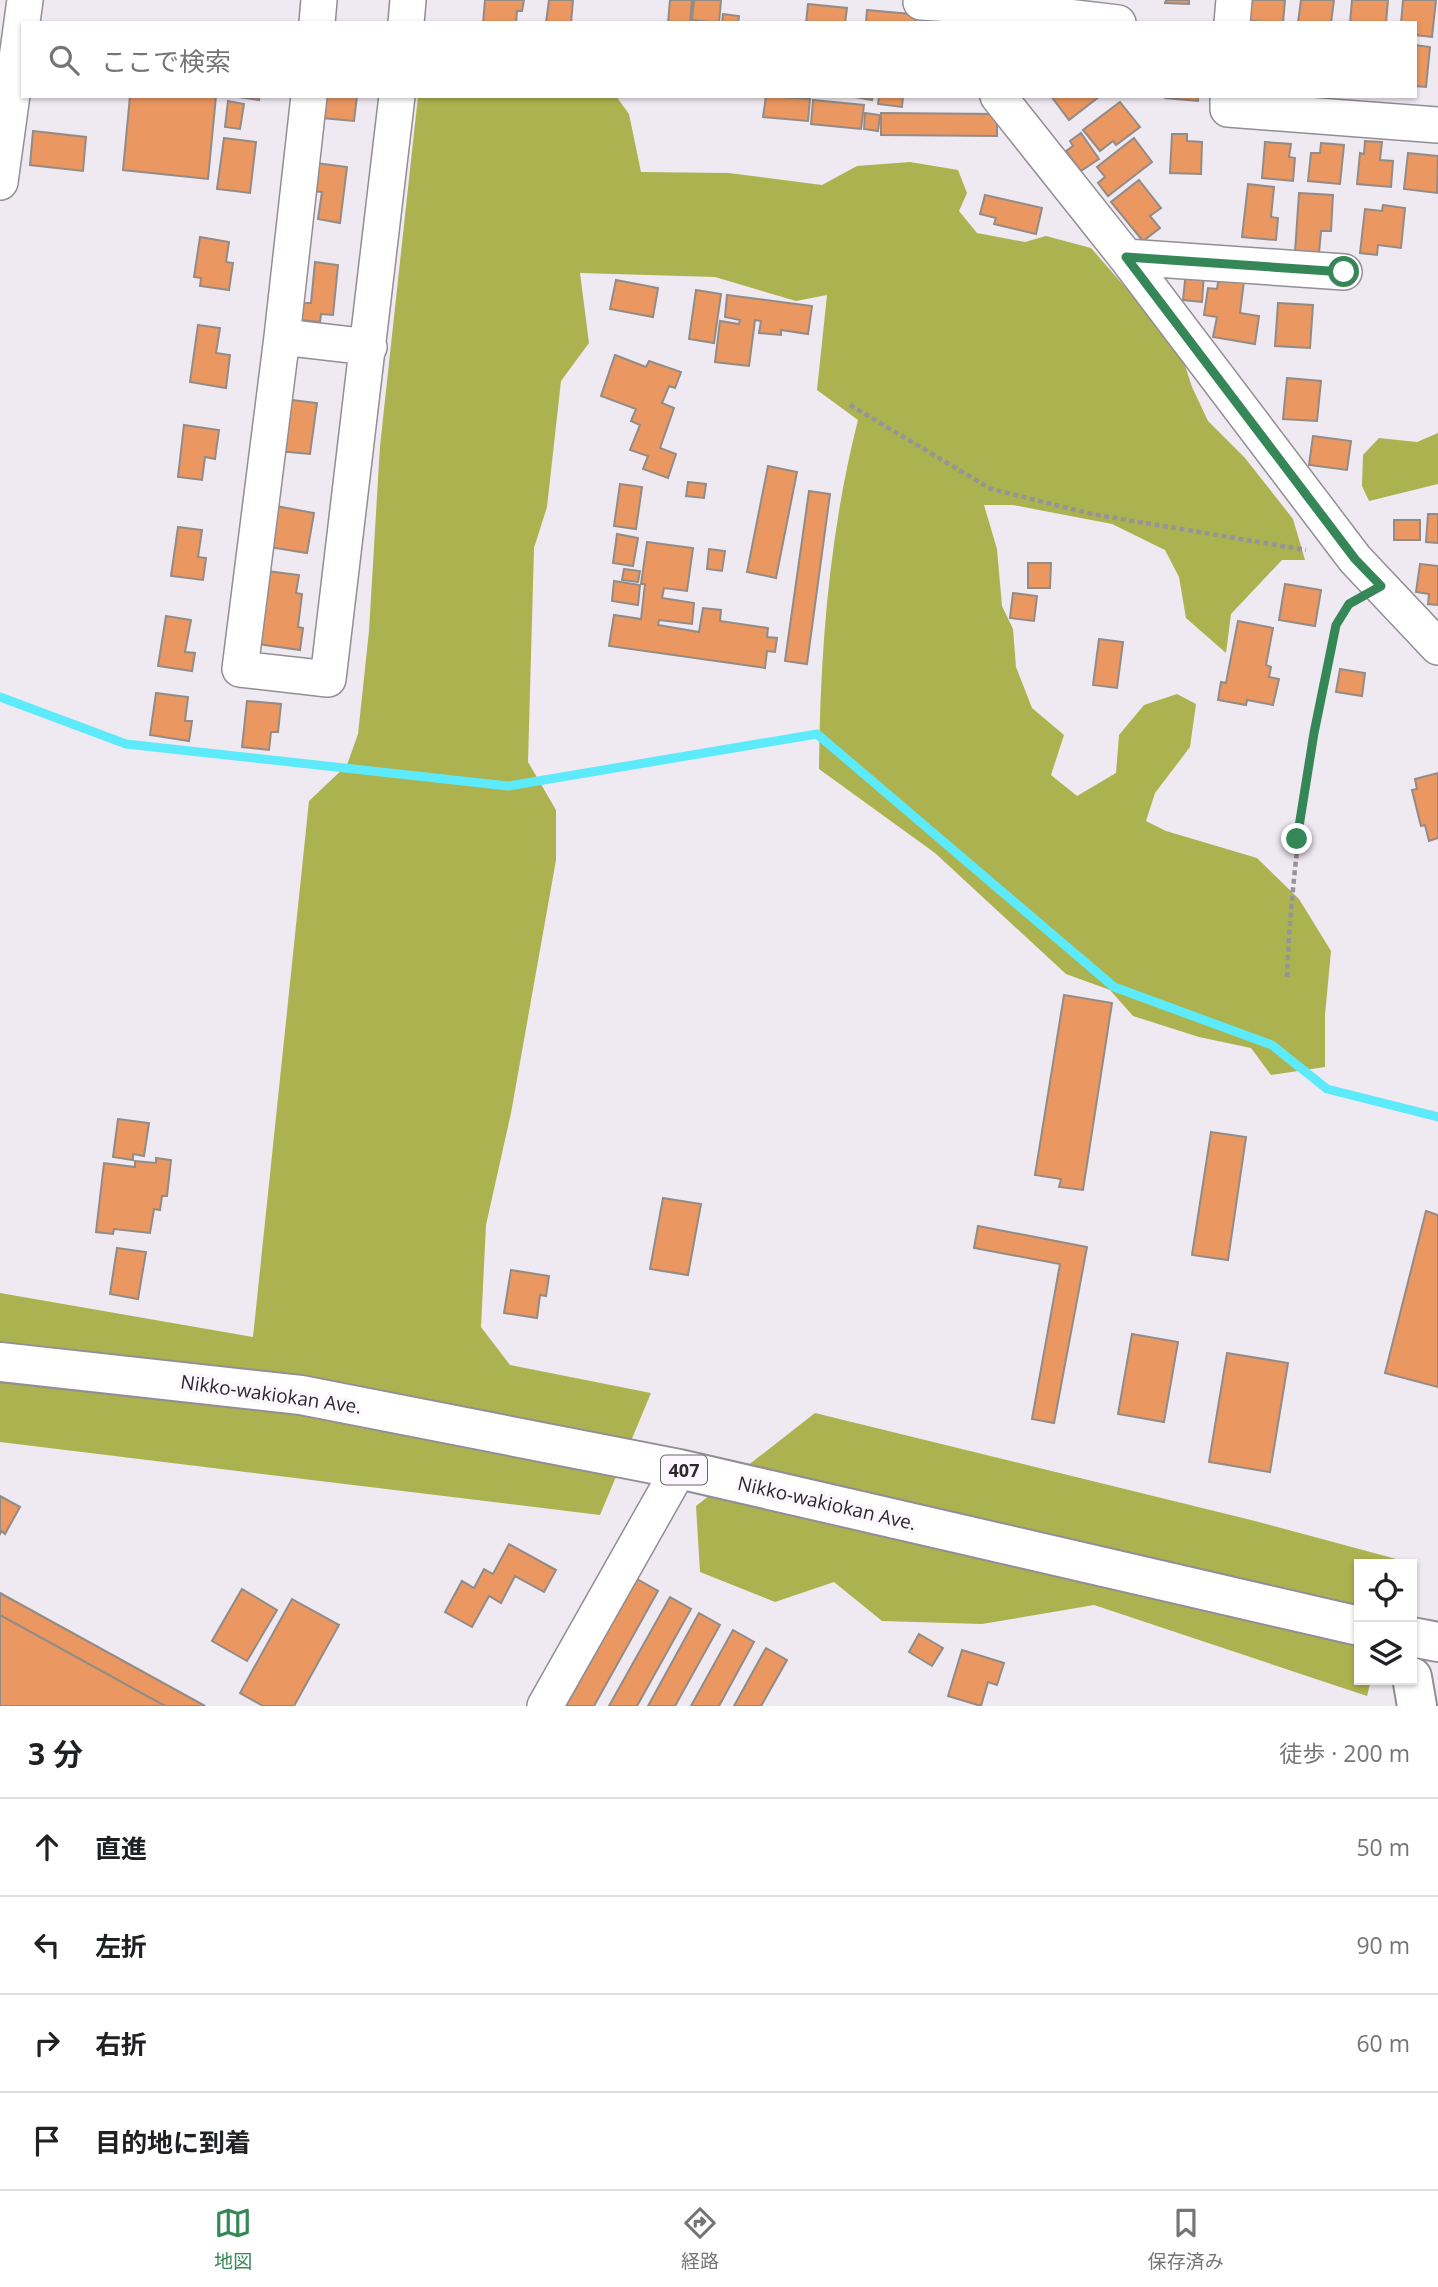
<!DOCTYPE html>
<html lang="ja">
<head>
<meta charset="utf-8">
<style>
	body { margin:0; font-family:"Open Sans","Noto Sans JP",sans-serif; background:#f6f6f6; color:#202124 }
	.controls { position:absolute; right:21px; bottom:21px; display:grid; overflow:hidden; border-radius:0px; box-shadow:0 2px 5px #0004 }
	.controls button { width:63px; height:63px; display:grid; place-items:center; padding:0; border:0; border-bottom:2px solid #e0e0e0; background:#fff; color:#202124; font:35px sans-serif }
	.stop { position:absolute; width:21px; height:21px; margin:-16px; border:5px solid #368758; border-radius:50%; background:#fff }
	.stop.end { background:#368758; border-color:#fff; box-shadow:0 2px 7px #0008 }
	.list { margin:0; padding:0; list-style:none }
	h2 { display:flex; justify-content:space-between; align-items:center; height:91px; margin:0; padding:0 28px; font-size:30px }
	h2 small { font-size:23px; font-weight:400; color:#757577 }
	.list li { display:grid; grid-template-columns:46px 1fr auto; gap:21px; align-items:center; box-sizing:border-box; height:98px; padding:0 28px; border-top:2px solid #e0e0e0 }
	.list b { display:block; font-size:26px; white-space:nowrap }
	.list em { font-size:23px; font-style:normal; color:#757577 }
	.icon { flex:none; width:38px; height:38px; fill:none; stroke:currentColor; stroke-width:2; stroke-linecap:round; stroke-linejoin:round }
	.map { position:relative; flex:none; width:1438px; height:1706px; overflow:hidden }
	.search { position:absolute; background:#fff; box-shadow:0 2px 5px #0004; left:21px; right:21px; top:21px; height:77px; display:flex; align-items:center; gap:18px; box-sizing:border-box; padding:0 24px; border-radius:0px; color:#757577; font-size:26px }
	.sheet { height:483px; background:#fff }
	nav { display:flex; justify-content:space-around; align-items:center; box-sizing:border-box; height:98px; border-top:2px solid #e0e0e0; background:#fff; font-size:19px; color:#757577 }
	nav a { display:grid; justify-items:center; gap:4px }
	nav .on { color:#368758 }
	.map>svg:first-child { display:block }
	.forest { fill:#adb250 }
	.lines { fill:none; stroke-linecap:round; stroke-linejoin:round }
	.stream { stroke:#5debfb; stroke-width:9 }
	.building { fill:#eb9761; stroke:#938b86; stroke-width:2 }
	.minor-casing { stroke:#938d95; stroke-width:38 }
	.highway-casing { stroke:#938d95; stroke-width:42 }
	.path { stroke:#979399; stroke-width:4.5; stroke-dasharray:5 3.5; stroke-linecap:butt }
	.minor { stroke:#fff; stroke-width:35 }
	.highway { stroke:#fff; stroke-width:38 }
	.route { stroke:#368758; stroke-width:9 }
	.labels { text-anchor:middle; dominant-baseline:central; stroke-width:7; stroke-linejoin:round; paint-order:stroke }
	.shield { fill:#fcf6fe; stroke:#6a666b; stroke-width:2 }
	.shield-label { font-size:18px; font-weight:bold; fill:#2b292c }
	.street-label { font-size:19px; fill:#2b292c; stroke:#fcf6fe }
</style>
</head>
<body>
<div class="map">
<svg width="1438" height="1706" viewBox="0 0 1438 1706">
	<rect width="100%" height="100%" fill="#efe9f1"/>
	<path class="forest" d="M418 96H616L629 114 641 172 729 173 822 185 857 166 910 162 958 170 967 193 959 211 977 233 1025 242 1046 236 1091 248 1180 350 1192 387 1208 421 1245 458 1293 519 1305 560H1282L1231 614 1226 653 1186 618 1179 577 1165 550 1112 524 1013 505H984L997 549 1002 606 1013 629 1016 667 1032 708 1064 735 1051 775 1077 796 1116 773 1119 735 1144 705 1177 694 1196 704 1190 747 1155 793 1146 821 1166 831 1257 858 1299 899 1331 951 1325 1015V1067L1271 1075 1251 1048 1199 1037 1133 1016 1110 990 1066 974 935 853 819 769C820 652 829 534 858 420L817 390 827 295 796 301 715 277 580 273 589 343 561 381 547 507 534 548 528 762 556 810V860L511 1113 486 1225 481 1327 510 1365 651 1393 600 1515 0 1442V1293L253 1337 309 801 347 765 358 734 369 631 380 446Z
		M1438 433V484L1369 501 1362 486 1363 455 1379 438 1417 442Z
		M815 1413 1255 1521 1400 1560 1399 1564H1359V1680H1371L1367 1696 1094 1605 982 1624 882 1621 834 1582 775 1602 700 1572 696 1506Z"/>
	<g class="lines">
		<path class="stream" d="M0 697 126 744 508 786 817 734 1114 987 1272 1045 1327 1089 1438 1117"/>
	</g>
	<path class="building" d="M485 0H524L522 11H517L516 23H483Z
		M549 0H573L571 23H546Z
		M670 0H692L690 23H668Z
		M694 0H721L719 23 692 20Z
		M1166 0H1189V4L1165 3Z
		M1251 0H1285L1283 23 1249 21Z
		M1301 0H1334L1331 23H1298Z
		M1352 0H1388L1386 23H1350Z
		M1403 0H1436L1432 37 1415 35V23H1401Z
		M808 4 847 8 845 23H806Z
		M867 10 911 14 918 23H866Z
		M723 14 739 16 738 23H722Z
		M1415 45 1430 47 1426 87 1415 86Z
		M130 96H216L208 179 123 170Z
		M232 96H259V100Z
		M324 96H357L354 121 322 118Z
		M766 96 810 99 808 121 763 117Z
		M850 96H873L872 100Z
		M879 96H903L902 107 878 104Z
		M1051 96H1100L1069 120Z
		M1165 96H1198V101L1165 98Z
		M813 100 864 105 861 129 811 124Z
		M228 101 244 104 240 129 225 127Z
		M1120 102 1140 127 1116 145 1113 141 1100 151 1083 130Z
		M865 113 880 115 878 131 864 129Z
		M881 113 997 114V136L881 135Z
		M33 131 86 137 83 171 30 165Z
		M1081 133 1099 159 1081 171 1066 151 1073 146 1070 141Z
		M1172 134H1187V141L1202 142 1201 174 1170 173Z
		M224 138 256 142 250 193 217 189Z
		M1134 138 1152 162 1108 196 1098 183 1105 177 1097 167Z
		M1365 141 1382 142 1380 160 1393 161 1391 187 1357 184 1360 153 1364 154Z
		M1265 142 1291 144 1289 157 1295 158 1293 181 1262 178Z
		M1321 143 1344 145 1340 184 1308 181 1311 153H1320Z
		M1408 153 1438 156 1437 193 1404 189Z
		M316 163 347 167 340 223 318 219 322 192 313 191Z
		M1139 180 1161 208 1150 216 1160 228 1143 241 1111 202Z
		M1248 184 1274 187 1271 217 1278 218 1276 240 1242 237Z
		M1299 193 1333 195 1331 231H1321L1319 253 1295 252Z
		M985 195 1042 208 1036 234 994 224 996 218 980 214Z
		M1383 205 1405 208 1401 248 1378 245 1377 255 1360 253 1365 209 1382 211Z
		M200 237 229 242 226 262 233 263 229 290 200 286 201 278 194 277Z
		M315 262 338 265 333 315 321 314 320 322 301 320 303 303H311Z
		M1186 271 1204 273 1202 302 1183 300Z
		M1219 277 1244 281 1240 313 1259 316 1255 344 1213 337 1217 317 1204 315 1208 288 1217 289Z
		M616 280 658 288 653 317 610 309Z
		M696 290 721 294 714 343 689 339Z
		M727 295 812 306 808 334 781 330V335L759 333 761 321 755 320 749 366 715 362 720 321 739 324 740 320 725 317Z
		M1278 303 1313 305 1310 348 1275 346Z
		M198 325 220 328 216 353 230 355 226 388 190 382Z
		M615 355 646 367 649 361 681 372 675 388 669 386 662 403 674 408 660 448 676 454 668 478 643 469 648 456 630 450 640 425 631 421 636 409 601 396Z
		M1287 378 1321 381 1317 421 1283 419Z
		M284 399 317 403 310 454 278 451Z
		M184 425 219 430 215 459 205 457 202 480 178 477Z
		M1313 436 1351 441 1347 470 1309 465Z
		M768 466 797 472 776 578 747 572Z
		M688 482 706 484 704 498 686 496Z
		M620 484 642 487 636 529 614 526Z
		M809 491 830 494 807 664 785 661Z
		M276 506 314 513 307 553 269 547Z
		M1428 514H1438V543L1426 542Z
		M1394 520H1420V540H1394Z
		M178 527 202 530 198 557 206 558 203 580 171 576Z
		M617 534 638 538 633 566 613 563Z
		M647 542 693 548 687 591 664 588 662 598 694 603 692 624 659 620 658 625 699 632 703 608 721 610 720 621 768 628 767 637 777 638 775 652 767 651 765 668 609 646 614 615 641 619 645 584H641Z
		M709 549 725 551 722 571 707 569Z
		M1028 563H1051L1050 588H1028Z
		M1420 564 1438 566V605L1428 604 1429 594 1416 592Z
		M624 569 640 571 638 582 622 580Z
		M267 571 299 575 296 593 302 594 298 627 303 628 300 650 257 644Z
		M614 581 640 585 638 605 612 601Z
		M1285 584 1321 590 1315 626 1279 620Z
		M1013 593 1037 596 1034 621 1010 618Z
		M166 616 191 620 185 652 195 653 192 671 158 666Z
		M1238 621 1273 628 1266 665 1271 667 1269 677 1279 679 1273 705 1247 700 1246 705 1218 700 1221 682 1226 683Z
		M1099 639 1123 642 1117 688 1093 685Z
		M1340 669 1365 673 1362 696 1336 692Z
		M156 693 188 697 185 721H192L189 741 150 735Z
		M247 701 281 704 278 732H271L269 750 242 747Z
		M1438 773V838L1429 841 1425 825 1421 826 1412 790 1417 789 1415 779Z
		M1064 995 1112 1003 1083 1190 1059 1187 1061 1179 1035 1175Z
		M118 1119 149 1123 144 1156 133 1154V1160L113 1157Z
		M1211 1132 1246 1137 1228 1260 1192 1255Z
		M156 1158 171 1160 167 1196H162L160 1210 154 1209 150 1233 114 1229 113 1234 96 1232 104 1163 135 1167V1161L156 1163Z
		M663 1198 701 1204 688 1275 650 1269Z
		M1426 1211 1438 1215V1387L1385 1373Z
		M978 1226 1087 1247 1054 1423 1032 1419 1060 1264 974 1248Z
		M117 1248 146 1252 138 1299 110 1294Z
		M511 1270 549 1276 546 1296 540 1295 537 1318 504 1313Z
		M1132 1334 1178 1342 1164 1422 1118 1414Z
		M1227 1353 1288 1363 1270 1472 1209 1462Z
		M0 1496 20 1507 5 1534 2 1531 0 1534Z
		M509 1544 556 1570 544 1592 515 1576 501 1603 489 1596 472 1627 445 1612 462 1581 474 1588 484 1569 493 1574Z
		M637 1579 658 1591 594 1706H566Z
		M242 1589 277 1610 247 1661 212 1641Z
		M0 1593 205 1706H165L0 1615Z
		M670 1597 691 1609 637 1706H609Z
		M292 1599 339 1625 294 1706H263L240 1693Z
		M699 1613 720 1625 675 1706H648Z
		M0 1615 165 1706H0Z
		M733 1630 754 1642 719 1706H691Z
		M919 1634 943 1648 932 1666 909 1652Z
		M766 1648 787 1660 761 1706H734Z
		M962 1650 1004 1663 997 1685 988 1682 981 1706 948 1696Z"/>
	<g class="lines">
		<defs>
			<path id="minor" d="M921 2 967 5 1118 23
				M317 23 319 0
				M406 23 408 0
				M1232 23 1234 0
				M309 96 282 337 240 669 328 679 397 96
				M998 96 1126 257 1355 559 1438 647
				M1228 96V109L1438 125
				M0 182 25 0
				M1126 257 1344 272
				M282 337 369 347
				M545 1706 679 1469"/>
			<path id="highway" d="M0 1362 301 1395 679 1469 1359 1626
				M1412 1637 1438 1642
				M1412 1677 1417 1706"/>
		</defs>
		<use href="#minor" class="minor-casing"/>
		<use href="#highway" class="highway-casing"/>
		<path class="path" d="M850 405 991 489 1092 514 1306 550
			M1287 977C1291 879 1304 782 1324 686 1328 663 1332 615 1353 602"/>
		<use href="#minor" class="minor"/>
		<use href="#highway" class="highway"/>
	</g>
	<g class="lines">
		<path class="route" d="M1297 839 1314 733 1336 625 1349 604 1381 586 1355 559 1126 257 1344 272"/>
	</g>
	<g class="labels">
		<rect class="shield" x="661" y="1455.5" width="46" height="29" rx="5"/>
		<g class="shield-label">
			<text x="684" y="1470">407</text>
		</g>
		<g class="street-label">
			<text transform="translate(271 1394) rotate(8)">Nikko-wakiokan Ave.</text>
			<text transform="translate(827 1503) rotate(13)">Nikko-wakiokan Ave.</text>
		</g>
	</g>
</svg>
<div class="controls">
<button><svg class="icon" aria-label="locate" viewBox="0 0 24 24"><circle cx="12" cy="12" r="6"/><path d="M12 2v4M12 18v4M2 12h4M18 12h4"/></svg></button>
<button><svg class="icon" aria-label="layers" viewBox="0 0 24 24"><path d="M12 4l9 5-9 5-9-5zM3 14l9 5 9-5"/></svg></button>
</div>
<div class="stop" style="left:1344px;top:272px"></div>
<div class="stop end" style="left:1297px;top:839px"></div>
<div class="search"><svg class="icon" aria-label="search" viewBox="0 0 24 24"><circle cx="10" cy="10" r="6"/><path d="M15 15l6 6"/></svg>ここで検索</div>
</div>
<section class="sheet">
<h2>3 分<small>徒歩 · 200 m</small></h2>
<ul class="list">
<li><svg class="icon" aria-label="ahead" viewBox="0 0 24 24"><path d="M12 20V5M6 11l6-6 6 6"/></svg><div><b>直進</b></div><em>50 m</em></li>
<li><svg class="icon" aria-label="left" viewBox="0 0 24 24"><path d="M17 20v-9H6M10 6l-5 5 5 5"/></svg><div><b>左折</b></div><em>90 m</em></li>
<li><svg class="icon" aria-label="right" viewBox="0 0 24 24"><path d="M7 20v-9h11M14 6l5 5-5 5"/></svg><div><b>右折</b></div><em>60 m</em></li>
<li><svg class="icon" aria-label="arrive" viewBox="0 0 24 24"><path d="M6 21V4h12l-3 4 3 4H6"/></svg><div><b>目的地に到着</b></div></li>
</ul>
</section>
<nav>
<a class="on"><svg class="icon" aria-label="map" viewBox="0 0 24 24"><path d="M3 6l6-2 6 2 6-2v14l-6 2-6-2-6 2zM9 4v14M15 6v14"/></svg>地図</a>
<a><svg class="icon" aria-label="directions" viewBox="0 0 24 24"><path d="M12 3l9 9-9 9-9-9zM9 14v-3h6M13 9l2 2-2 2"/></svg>経路</a>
<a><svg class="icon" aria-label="saved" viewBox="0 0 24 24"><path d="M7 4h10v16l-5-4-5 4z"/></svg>保存済み</a>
</nav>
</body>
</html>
